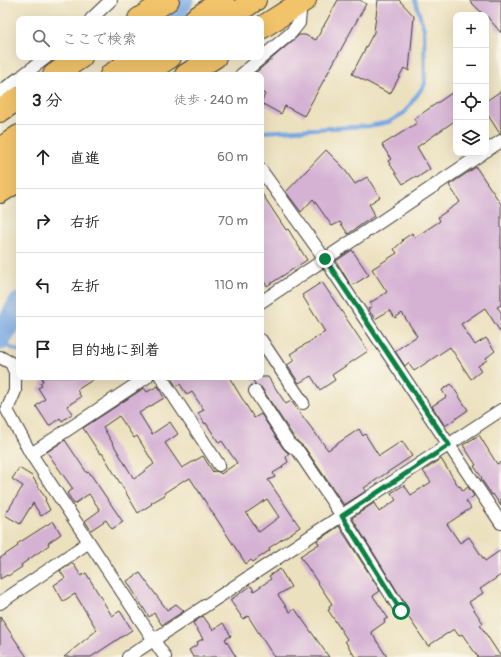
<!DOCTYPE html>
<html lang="ja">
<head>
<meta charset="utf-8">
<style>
	body { margin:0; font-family:Pangolin,"Klee One",sans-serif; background:#f2f2f2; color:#222 }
	.controls { position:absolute; right:12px; top:12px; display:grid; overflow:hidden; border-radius:8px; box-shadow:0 4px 16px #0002 }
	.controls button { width:36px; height:36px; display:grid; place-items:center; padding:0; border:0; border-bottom:1px solid #e0e0e0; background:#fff; color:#222; font:20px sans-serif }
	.stop { position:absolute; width:12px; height:12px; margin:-9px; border:3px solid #0b8043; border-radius:50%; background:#fff }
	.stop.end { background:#0b8043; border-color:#fff; box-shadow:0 1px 4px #0008 }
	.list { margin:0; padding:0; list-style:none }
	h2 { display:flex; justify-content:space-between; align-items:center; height:52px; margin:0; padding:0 16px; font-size:17px }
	h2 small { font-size:13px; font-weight:400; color:#767676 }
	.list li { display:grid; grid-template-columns:26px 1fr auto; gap:12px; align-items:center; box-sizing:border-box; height:64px; padding:0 16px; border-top:1px solid #e0e0e0 }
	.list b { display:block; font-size:15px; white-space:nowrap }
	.list em { font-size:13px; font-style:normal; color:#767676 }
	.icon { flex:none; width:22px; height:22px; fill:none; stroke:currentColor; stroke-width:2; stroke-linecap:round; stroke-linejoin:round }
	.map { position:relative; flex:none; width:501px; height:657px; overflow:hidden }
	.search { position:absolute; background:#fff; box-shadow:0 4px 16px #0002; left:16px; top:16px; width:248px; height:44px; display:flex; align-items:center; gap:10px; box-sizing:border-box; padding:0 14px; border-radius:8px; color:#767676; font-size:15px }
	.panel { position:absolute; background:#fff; box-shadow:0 4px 16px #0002; left:16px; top:72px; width:248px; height:308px; border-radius:8px }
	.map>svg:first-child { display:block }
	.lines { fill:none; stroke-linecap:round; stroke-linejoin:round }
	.stream { stroke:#78a8e2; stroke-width:4 }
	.river { stroke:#78a8e2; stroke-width:23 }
	.building { fill:#d5b2d4; fill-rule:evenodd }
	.street-casing { stroke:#3b3a34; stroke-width:14 }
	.highway-casing { stroke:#3b3a34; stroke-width:24 }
	.street { stroke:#fff; stroke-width:12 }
	.highway { stroke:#f1c36a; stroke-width:22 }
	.route { stroke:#0b8043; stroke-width:5 }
</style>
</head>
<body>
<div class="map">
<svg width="501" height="657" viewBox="0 0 501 657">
	<rect width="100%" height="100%" fill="#fbf7ec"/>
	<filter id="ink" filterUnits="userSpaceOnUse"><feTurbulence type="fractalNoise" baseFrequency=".025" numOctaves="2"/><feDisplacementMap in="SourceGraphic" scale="8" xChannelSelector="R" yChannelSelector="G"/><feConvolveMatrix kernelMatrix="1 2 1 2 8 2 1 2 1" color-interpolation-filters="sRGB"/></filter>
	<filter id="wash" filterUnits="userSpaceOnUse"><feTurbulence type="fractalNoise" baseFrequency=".012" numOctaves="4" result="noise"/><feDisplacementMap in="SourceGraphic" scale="16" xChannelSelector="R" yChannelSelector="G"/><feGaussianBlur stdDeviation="0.9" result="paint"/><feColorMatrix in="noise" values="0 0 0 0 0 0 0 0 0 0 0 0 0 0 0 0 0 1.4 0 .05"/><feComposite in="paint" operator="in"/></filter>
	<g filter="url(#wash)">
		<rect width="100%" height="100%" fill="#ece1bf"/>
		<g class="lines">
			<path class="stream" d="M261 132 370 126 389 122 404 113 425 84 424 29 415 0
				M0 343 19 351"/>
			<path class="river" d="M172 19 182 0
				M0 339 19 304"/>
		</g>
		<g id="blocks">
			<path class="building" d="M338 0H360L366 4 304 116 285 106 281 114 261 103 265 94 261 92V75H253L299 35H305L316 40Z
				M378 0H399L414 16 409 71 404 68 390 94 352 74 374 32Z
				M469 0H501V33L486 15H484Z
				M456 90V120L417 147 430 169 417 178 416 176 403 184 388 161 391 159 382 145 417 123 414 119Z
				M501 91V134H500L486 112V101Z
				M326 150 342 166 355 184 367 177 380 197 369 204 374 213 372 214 374 216 348 234 340 222 332 226 313 199 301 212 286 192Z
				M476 167 501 204V305L497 307 501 312V333L485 308 461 324 475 345 486 338 495 351 486 358 487 360 478 366 481 371 471 379 450 347 414 371 408 363 405 366 395 351 417 336 402 313 395 318 390 310 375 319 368 309 372 306 370 303 387 292 372 269 397 253 394 249 403 241 402 240 412 233 414 238 440 221 438 217 460 202 449 185Z
				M261 192 286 230 288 229 307 260 267 286 261 277Z
				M352 250 369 275 353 285 350 284 336 261Z
				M322 282 368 351 332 375 335 380 320 390 311 376 299 383 287 365 295 360 290 354 325 332 302 295Z
				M42 377H97L77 390 81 397 67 406 73 413 62 421 60 418 49 426 36 406 45 399 38 388 42 386 40 383 43 381Z
				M173 377H229L254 418 261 414 283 448 289 454 286 457 288 462 282 466 283 467 273 473 275 477 268 480 300 527 269 548 270 550 253 562 251 560 246 564 190 478 185 481 184 480 164 493 165 495 151 503 152 504 138 513 102 453 100 454 83 428 144 388 147 392 158 386 164 398 139 413 152 434 170 422 178 434 165 443 182 468 203 456 213 472 214 471 219 472 221 474 237 463 222 441 219 443 206 423 205 424 198 413 204 410 192 392 187 395 180 384 176 386 171 378ZM119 416 134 438 137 436 154 464 134 479 103 427ZM267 499 279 517 259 532 246 513Z
				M251 377H268L286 404 291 401 328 450 359 429 363 436 365 434 379 456 402 441 412 456 364 488 366 491 344 505 305 448 295 439 261 387 255 384Z
				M451 384 468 410 445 426 432 406 446 397 442 390Z
				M479 435 497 464 501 462V506L493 494 492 495 481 479 482 478 474 466 476 465 463 445Z
				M65 440 87 473 89 472 123 522 112 529 106 520 91 530 85 521 100 510 89 494 74 504 67 493 73 489 47 452Z
				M441 459 459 487 460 486 463 491 468 487 474 496 466 501 471 508 447 524 460 543 469 537 485 561 501 550V575L480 589 483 593 469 602 483 623 480 625 501 657H478L462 634 459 636 454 629 428 646 407 615 408 611 407 607 352 518 374 503 379 512 396 500 391 493 404 485 411 495 431 482 423 471Z
				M19 468 32 476 46 499 45 500 50 510 41 516 33 503 20 524 5 515 23 486 12 479Z
				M53 521 61 534 48 543 49 545 21 565 22 567 8 576 7 575 0 579V558L18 546 17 544Z
				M339 526 380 591 373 596 388 618 384 620 385 622 371 632 387 657H355L345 641 347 639 328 610 330 609 329 606 332 604 300 556 319 544 317 541Z
				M73 563 81 576 86 573 112 616 120 611 132 630 91 657H64L97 630 75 594 63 601 54 585 65 578 60 571Z
				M280 569 291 587 278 595 290 612 295 609 329 657H274L248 616 243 619 230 600 251 586 254 591 271 579 269 576Z
				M140 573 167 610 176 604 184 611 162 625 154 613 149 617 127 581Z
				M203 616 213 630 223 623 231 636 225 639 236 657H193L189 650 198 644 197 642 203 639 193 623Z
				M0 617 18 644 27 657H0Z"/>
		</g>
	</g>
	<g filter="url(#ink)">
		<use href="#blocks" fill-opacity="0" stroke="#3b3a34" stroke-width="1"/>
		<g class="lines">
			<defs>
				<path id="street" d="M91 19 111 0
					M23 75 47 57
					M241 75 291 33 299 23 301 1
					M0 92 19 78
					M486 151 501 141
					M261 170 325 259 501 523
					M261 302 483 153
					M261 340 303 403
					M0 357 11 363 15 372V391L7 410 31 454 165 657
					M161 377 219 465
					M255 391 289 444 299 452 342 516 401 611
					M31 454 147 377
					M0 603 89 542
					M128 657 501 410"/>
				<path id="highway" d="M139 19 168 0
					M195 19 223 0
					M227 19 255 0
					M261 28 305 0
					M54 75 81 57
					M111 75 138 57
					M143 75 170 57
					M186 75 215 57
					M0 111 19 98
					M0 149 19 136
					M0 172 19 159
					M0 192 19 180"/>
			</defs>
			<use href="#street" class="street-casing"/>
			<use href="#highway" class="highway-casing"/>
			<use href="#street" class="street"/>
			<use href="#highway" class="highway"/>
		</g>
	</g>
	<g class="lines" filter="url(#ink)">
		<path class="route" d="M325 259 449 445 342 516 401 611"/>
	</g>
</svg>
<div class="controls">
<button>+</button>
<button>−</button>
<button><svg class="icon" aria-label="locate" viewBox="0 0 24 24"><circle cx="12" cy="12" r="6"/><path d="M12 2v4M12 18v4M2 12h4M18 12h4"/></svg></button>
<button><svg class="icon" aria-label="layers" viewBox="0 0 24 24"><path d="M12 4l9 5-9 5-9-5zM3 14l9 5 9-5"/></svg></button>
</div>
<div class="stop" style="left:401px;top:611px"></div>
<div class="stop end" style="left:325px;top:259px"></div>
<div class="search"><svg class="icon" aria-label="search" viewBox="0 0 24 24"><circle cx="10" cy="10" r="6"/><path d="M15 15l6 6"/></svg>ここで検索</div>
<section class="panel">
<h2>3 分<small>徒歩 · 240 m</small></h2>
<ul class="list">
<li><svg class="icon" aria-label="ahead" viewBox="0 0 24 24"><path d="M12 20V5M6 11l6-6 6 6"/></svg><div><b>直進</b></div><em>60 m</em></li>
<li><svg class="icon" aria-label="right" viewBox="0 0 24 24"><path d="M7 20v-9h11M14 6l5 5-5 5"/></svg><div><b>右折</b></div><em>70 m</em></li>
<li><svg class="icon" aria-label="left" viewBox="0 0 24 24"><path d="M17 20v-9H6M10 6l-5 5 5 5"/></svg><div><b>左折</b></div><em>110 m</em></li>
<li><svg class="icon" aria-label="arrive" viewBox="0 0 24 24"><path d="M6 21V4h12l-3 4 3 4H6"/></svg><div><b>目的地に到着</b></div></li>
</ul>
</section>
</div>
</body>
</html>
